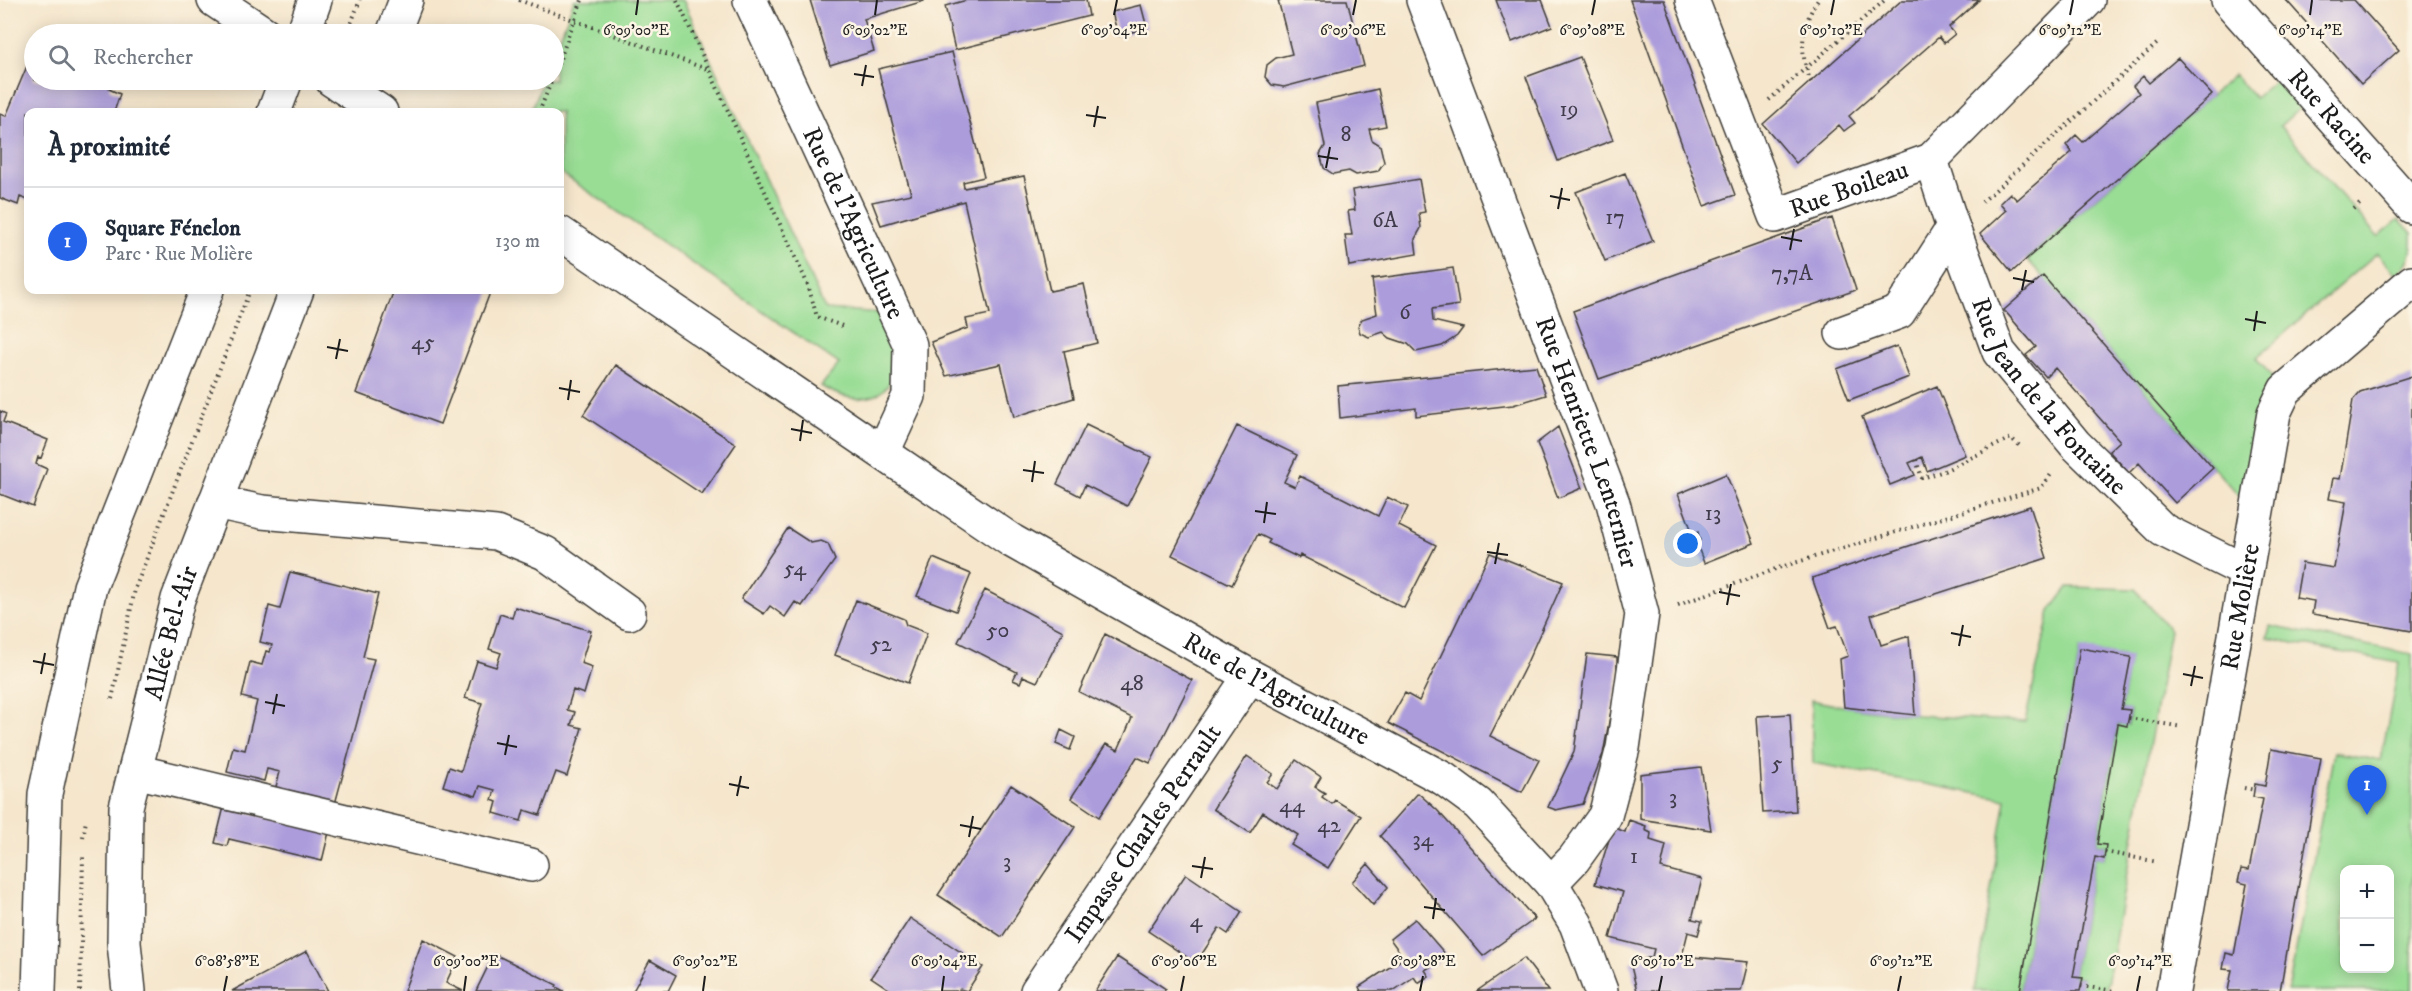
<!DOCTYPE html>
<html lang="fr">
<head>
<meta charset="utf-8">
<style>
	body { margin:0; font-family:"IM FELL DW Pica",serif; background:#f2f2f3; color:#1f2937 }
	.controls { position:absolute; right:18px; bottom:18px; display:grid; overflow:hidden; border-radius:12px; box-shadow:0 3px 15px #0003 }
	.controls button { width:54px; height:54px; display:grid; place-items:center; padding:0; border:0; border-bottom:2px solid #e0e1e3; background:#fff; color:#1f2937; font:30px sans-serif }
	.you { position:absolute; left:1688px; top:544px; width:21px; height:21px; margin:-15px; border:4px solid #fff; border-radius:50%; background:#1a73e8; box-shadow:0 0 0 9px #1a73e833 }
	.badge { display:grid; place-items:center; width:39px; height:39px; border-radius:50%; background:#2563eb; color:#fff; font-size:20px; font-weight:700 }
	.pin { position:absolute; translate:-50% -50px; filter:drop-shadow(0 2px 3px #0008) }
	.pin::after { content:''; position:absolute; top:32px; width:21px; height:18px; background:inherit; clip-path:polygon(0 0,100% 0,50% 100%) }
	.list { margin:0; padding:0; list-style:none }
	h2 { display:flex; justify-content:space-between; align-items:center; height:78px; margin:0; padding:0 24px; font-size:26px }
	h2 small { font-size:20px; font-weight:400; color:#747a83 }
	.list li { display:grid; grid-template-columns:39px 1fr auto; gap:18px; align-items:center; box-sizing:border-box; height:108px; padding:0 24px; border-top:2px solid #e0e1e3 }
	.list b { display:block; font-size:22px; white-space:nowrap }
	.list p { margin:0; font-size:20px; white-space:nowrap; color:#747a83 }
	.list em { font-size:20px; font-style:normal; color:#747a83 }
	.icon { flex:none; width:33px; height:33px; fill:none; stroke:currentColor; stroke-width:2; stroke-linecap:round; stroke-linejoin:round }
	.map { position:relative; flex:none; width:2412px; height:991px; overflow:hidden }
	.search { position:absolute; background:#fff; box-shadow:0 3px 15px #0003; left:24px; top:24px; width:540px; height:66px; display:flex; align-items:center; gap:15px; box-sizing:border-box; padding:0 21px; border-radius:33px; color:#747a83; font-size:22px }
	.panel { position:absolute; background:#fff; box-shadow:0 3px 15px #0003; left:24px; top:108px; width:540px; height:186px; border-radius:12px }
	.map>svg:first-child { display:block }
	.green { fill:#99dd95; stroke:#5a7c58; stroke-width:1.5; fill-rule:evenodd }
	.building { fill:#ac9cdc }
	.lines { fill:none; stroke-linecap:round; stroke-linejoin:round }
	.minor-casing { stroke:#3d3a36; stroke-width:36 }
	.path { stroke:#3d3a36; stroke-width:4; stroke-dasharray:1.5 4.5; stroke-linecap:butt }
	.minor { stroke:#fff; stroke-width:33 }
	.ticks { fill:none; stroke:#1c1c1c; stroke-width:2 }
	.labels { text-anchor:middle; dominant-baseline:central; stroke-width:5; stroke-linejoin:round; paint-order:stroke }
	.number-label { font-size:22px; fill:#403c4c }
	.street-label { font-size:26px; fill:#1c1c1c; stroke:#fcf5e5 }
	.ticks-label { font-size:15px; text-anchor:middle; fill:#1c1c1c; stroke:#fcf5e5; stroke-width:5; stroke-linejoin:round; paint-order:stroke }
</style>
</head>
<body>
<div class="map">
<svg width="2412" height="991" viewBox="0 0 2412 991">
	<rect width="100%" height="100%" fill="#fcf5e5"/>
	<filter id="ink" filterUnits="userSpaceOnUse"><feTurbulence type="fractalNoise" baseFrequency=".0167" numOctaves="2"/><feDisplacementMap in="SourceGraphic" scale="12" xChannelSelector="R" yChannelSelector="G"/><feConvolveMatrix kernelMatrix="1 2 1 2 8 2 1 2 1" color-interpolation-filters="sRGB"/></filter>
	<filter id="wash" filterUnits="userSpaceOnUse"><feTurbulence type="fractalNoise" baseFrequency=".008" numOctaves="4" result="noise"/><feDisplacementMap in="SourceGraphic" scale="24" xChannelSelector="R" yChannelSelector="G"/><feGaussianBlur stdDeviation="1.35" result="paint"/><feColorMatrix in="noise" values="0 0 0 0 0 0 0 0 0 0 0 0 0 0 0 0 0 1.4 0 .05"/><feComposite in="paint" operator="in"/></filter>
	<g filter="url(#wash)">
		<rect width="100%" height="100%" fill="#f5e6cc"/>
		<path class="green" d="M574 0H683L825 309 883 313C887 323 895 337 896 348 900 400 860 410 821 386L839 364 560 172V112H531L543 80H554V53Z
			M2234 75 2255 98 2277 79 2301 107 2280 126 2378 237 2399 219 2412 233C2412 252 2412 262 2396 274L2377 253 2256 358 2275 380 2246 504 2027 259Z
			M2068 587 2135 589 2170 630 2106 991H2080L2082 978 2073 977 2095 857 2104 858 2106 845 2097 844 2118 724 2128 725 2130 711 2121 709 2130 657 2080 649 2020 991H1974L2006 799 1813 763 1811 700C1882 716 1954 717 2025 722L2050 611Z
			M2270 626 2412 654V991H2288L2334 752 2381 761 2399 663 2267 638ZM2344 870H2390V968H2344Z"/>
		<g id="blocks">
			<path class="building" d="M810 0H924V1L864 19 874 51 830 65Z
				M967 0H1086L1089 16 955 50 945 6Z
				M1278 0H1347L1364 66 1284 87 1272 85 1265 77 1267 65 1276 58 1292 54Z
				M1496 0H1542L1552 26 1512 42Z
				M1630 0H1664L1735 195 1704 206Z
				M1902 0H1979L1949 27 1955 34 1944 43 1939 37 1849 116 1855 123 1848 128 1844 131 1839 125 1796 163 1763 124Z
				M2286 0H2354L2399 50 2361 84Z
				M1141 5 1147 28 1118 36 1112 12Z
				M952 52 984 177 963 182 964 188 1024 176 1050 291 1084 284 1097 343 1064 351 1074 398 1014 417 1001 364 946 376 931 342 968 328 966 319 990 314 964 201 881 225 872 202 911 194 878 69Z
				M1580 57 1613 140 1558 161 1526 77Z
				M2178 58 2212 95 2012 272 1980 234 2006 210 2000 203 2010 193 2017 200 2072 152 2066 145 2076 135 2083 142 2139 93 2133 86 2143 76 2149 83Z
				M30 59 34 61V80H113L109 89 120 94 114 112H28V200L20 197 18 205 0 198V114L6 116Z
				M1378 89 1386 126 1369 129 1372 140 1380 145 1384 162 1378 171 1356 175 1349 171 1333 174 1324 168 1320 154 1325 146 1316 103Z
				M1625 173 1653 241 1605 261 1576 192Z
				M1419 179 1425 212 1419 213 1421 228 1415 239 1417 254 1349 266 1345 235H1352L1348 211 1355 210 1352 190Z
				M1832 218 1856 290 1599 379 1573 311Z
				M1453 268 1459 305 1432 309 1433 321 1463 328 1457 336 1442 346 1416 352 1408 344 1390 338 1383 332 1369 337 1360 333 1358 326 1362 319 1377 314 1372 279Z
				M2043 276 2213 468 2175 503 2139 463 2129 473 2109 451 2120 441 2055 368 2046 377 2026 355 2036 347 2004 310Z
				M394 290H491L440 424 356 393Z
				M1897 346 1909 377 1849 400 1837 369Z
				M616 365 736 444 702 494 583 415Z
				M1536 366 1546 395 1513 405 1416 416V408L1340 418 1338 386Z
				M2412 376V631L2312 614 2314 601 2296 598 2302 563 2334 568 2346 502 2329 499 2333 478 2340 479 2353 400 2360 392Z
				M1937 386 1965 455 1927 471 1922 457 1916 460 1909 463 1915 475 1890 485 1862 417Z
				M0 411 6 414 3 422 48 440 41 458 38 457 36 464 47 469 33 507 0 494Z
				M1086 425 1152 457 1127 506 1085 485 1080 496 1057 484Z
				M1237 426 1297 455 1284 482 1295 487 1300 476 1378 516 1387 497 1408 507 1399 526 1436 545 1404 608 1300 555 1299 558 1268 543 1270 540 1258 534 1232 585 1172 555Z
				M1558 427 1582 488 1558 498 1537 443Z
				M1726 474 1754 543 1704 563 1696 542 1700 541 1698 532 1693 534 1678 494Z
				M2030 506 2047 558 1871 615 1881 645 1909 636 1915 715 1844 707 1840 659 1848 656 1837 626 1830 628 1812 578Z
				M788 528 811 543 821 541 828 544 835 560 802 606 795 602 785 617 770 606 764 614 741 599Z
				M1490 553 1563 582 1525 667 1490 736 1539 760 1522 792 1388 723 1405 693 1419 701Z
				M933 558 971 574 956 611 917 596Z
				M290 572 378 594 363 657 374 659 335 804 272 801 280 772 267 769 264 781 227 772 233 747 245 750 257 701 242 697 250 662 262 665 266 651 270 652 272 645 260 642 269 606 280 609Z
				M985 590 1063 631 1037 682 1023 676 1020 683 1013 680 1017 672 958 642Z
				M856 600 904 619 906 625 927 633 908 683 835 655Z
				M515 607 591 631 581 663 592 667 584 694 573 690 567 710 575 712 571 725 582 728 567 776 556 772 540 815 524 810 521 821 494 813 497 802 492 800 495 790 480 786 476 796 443 786 449 767 461 771 482 703 465 698 477 661 496 667 501 653 489 649 500 614 512 618Z
				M1105 634 1192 680 1150 763 1137 757 1099 817 1071 798 1106 744 1118 750 1132 718 1079 692Z
				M2080 648 2131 657 2121 709 2130 710 2127 726 2118 724 2097 844 2106 845 2104 859 2095 857 2073 977 2083 978 2080 991H2020Z
				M1587 654 1617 657V679L1603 754 1583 804 1556 810 1548 807 1574 752Z
				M1790 714 1796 811 1763 813 1757 716Z
				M1061 730 1075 737 1070 750 1056 744Z
				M2271 749 2321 758 2280 991H2228L2232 970 2223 969 2226 953 2234 955 2247 884 2238 882 2241 869 2249 870 2263 799 2253 797 2255 784 2265 786Z
				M1247 756 1273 774 1267 782 1277 789 1296 760 1321 777 1315 787 1325 793 1322 797 1332 804 1335 800 1361 816 1328 868 1291 845 1298 835 1263 812 1250 833 1213 809Z
				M1701 767 1711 830 1640 819V774Z
				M1011 785 1075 827 1002 937 938 895Z
				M1418 793 1437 810 1535 919 1483 956 1380 836Z
				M224 807 329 832 322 861 229 839 227 846 215 843Z
				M1629 820 1646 826 1645 830 1651 833 1650 840 1666 845 1661 868 1702 879 1692 919 1702 921 1698 935 1688 932 1682 956 1748 962 1741 991H1637L1630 962 1652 957 1654 949 1610 938 1623 892 1595 884 1613 827 1625 832Z
				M1368 864 1388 887 1373 905 1352 882Z
				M1186 874 1242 912 1228 934 1219 928 1196 963 1148 931Z
				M910 918 983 967 967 991 960 989 958 991H892L871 977Z
				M1415 919 1447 956 1425 970 1429 976 1418 983 1414 977 1393 991H1361L1359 987 1404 958 1390 939Z
				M423 939 458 957 446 983 463 991H404Z
				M307 951 328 991H232Z
				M494 954 557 985 556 987 564 991H476Z
				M1117 957 1166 989 1164 991H1095Z
				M1524 958 1549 991H1477L1494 979Z
				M650 960 676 975 668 991H633Z"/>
		</g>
	</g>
	<g filter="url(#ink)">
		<use href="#blocks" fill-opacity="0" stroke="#3d3a36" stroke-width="1.5"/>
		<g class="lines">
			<defs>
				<g id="minor">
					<path d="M214 0 265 34"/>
					<path id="s1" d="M750 0 910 345 909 396 883 452"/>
					<path id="s2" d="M1423 0 1613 503 1642 614 1623 748 1605 816 1574 859 1551 883"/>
					<path id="s3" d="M1692 0 1775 216 1931 160 2088 0"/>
					<path id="s4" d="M2228 0 2412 207"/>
					<path d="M303 34 315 0"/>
					<path d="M393 34 406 0"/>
					<path d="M332 80 381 112"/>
					<path d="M274 112 286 80"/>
					<path id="s5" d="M1931 160 1953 228 1999 352 2075 444 2163 530 2245 571"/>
					<path id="s6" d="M560 233 1012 541 1250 676 1444 779 1478 804 1551 883 1576 924 1601 991"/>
					<path d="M1842 333 1899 312 1953 228"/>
					<path d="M215 502 262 512 496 533 545 553 629 613"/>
					<path d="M135 771 531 865"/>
					<path d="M39 991 45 794 90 587 207 290"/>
					<path id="s7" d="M129 991 124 943 126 807 178 599 297 290"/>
					<path id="s8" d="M1037 991 1250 676"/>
					<path id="s9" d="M2173 991 2274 413 2285 390 2412 282"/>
				</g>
			</defs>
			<use href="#minor" class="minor-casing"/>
			<path class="path" d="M519 0 709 70
				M677 0 808 285 817 317 845 327
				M347 34 360 0
				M554 75 582 0
				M1811 82C1799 53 1800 26 1818 0
				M1769 100 1885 0
				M539 112 552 80
				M1982 202 2160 41
				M2354 209 2361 203
				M1916 460 1922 478 1944 471 2011 438 2020 446
				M1678 605 1781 567 2041 488 2052 473
				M112 699 135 589 250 290
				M2129 718 2182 727
				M2244 788 2255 790
				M83 837 86 821
				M2105 852 2158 862
				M2081 986 2114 991
				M80 991 83 857"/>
			<use href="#minor" class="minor"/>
		</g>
	</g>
	<path class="ticks" d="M636 15 638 0M875 15 877 0M1114 15 1117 0M1353 15 1356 0M1592 15 1595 0M1831 15 1834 0M2070 15 2073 0M2310 15 2312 0M854 74 874 77M862 86 866 65M1086 115 1106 118M1094 127 1098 106M1318 156 1338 159M1326 168 1330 147M1550 196 1570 200M1558 209 1562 188M1781 237 1802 241M1790 250 1794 229M2013 278 2034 282M2022 290 2026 270M2245 319 2266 323M2254 331 2257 311M327 347 348 351M336 359 340 339M559 388 580 392M568 400 571 380M791 429 812 433M800 441 803 420M1023 470 1044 473M1032 482 1035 461M1255 511 1276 514M1264 523 1267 502M1487 552 1508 555M1495 564 1499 543M1719 592 1740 596M1727 605 1731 584M1951 633 1971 637M1959 646 1963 625M33 661 54 665M41 674 45 653M2183 674 2203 678M2191 686 2195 666M265 702 285 706M273 714 277 694M497 743 517 747M505 755 509 735M729 784 749 788M737 796 741 776M960 825 981 829M969 837 973 816M1192 866 1213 869M1201 878 1205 857M1424 907 1445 910M1433 919 1436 898M224 991 227 976M464 991 466 976M703 991 705 976M942 991 944 976M1181 991 1184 976M1420 991 1423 976M1659 991 1662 976M1898 991 1901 976M2137 991 2140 976"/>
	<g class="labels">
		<g class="number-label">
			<text x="1569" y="109">19</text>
			<text x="1346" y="134">8</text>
			<text x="1615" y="217">17</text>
			<text x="1385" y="220">6A</text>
			<text x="1792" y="273">7,7A</text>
			<text x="1405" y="312">6</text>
			<text x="423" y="342">45</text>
			<text x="1713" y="513">13</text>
			<text x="795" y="568">54</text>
			<text x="998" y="630">50</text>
			<text x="881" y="644">52</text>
			<text x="1132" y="683">48</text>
			<text x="1777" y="763">5</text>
			<text x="1673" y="797">3</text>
			<text x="1292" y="805">44</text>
			<text x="1329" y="825">42</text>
			<text x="1423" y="839">34</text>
			<text x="1634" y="856">1</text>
			<text x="1007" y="861">3</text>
			<text x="1196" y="920">4</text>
		</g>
		<g class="street-label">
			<text stroke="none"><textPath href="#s4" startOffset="156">Rue Racine</textPath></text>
			<text stroke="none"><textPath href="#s3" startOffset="310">Rue Boileau</textPath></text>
			<text stroke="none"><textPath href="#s1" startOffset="246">Rue de l'Agriculture</textPath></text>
			<text stroke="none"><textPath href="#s5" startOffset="268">Rue Jean de la Fontaine</textPath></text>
			<text stroke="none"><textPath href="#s2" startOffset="472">Rue Henriette Lenternier</textPath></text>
			<text stroke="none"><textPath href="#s9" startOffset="390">Rue Molière</textPath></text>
			<text stroke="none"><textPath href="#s7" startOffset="364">Allée Bel-Air</textPath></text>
			<text stroke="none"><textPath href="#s6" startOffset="850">Rue de l'Agriculture</textPath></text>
			<text stroke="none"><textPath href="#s8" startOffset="190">Impasse Charles Perrault</textPath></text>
		</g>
	</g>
	<g class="ticks-label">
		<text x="1114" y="35">6°09'04"E</text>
		<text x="1831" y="35">6°09'10"E</text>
		<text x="2070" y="35">6°09'12"E</text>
		<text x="2310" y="35">6°09'14"E</text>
		<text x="636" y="35">6°09'00"E</text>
		<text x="875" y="35">6°09'02"E</text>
		<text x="1353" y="35">6°09'06"E</text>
		<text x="1592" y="35">6°09'08"E</text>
		<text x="227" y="966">6°08'58"E</text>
		<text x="466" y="966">6°09'00"E</text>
		<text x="705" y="966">6°09'02"E</text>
		<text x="944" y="966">6°09'04"E</text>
		<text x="1184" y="966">6°09'06"E</text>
		<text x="1423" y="966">6°09'08"E</text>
		<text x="1662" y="966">6°09'10"E</text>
		<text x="1901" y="966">6°09'12"E</text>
		<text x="2140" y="966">6°09'14"E</text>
	</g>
</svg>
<div class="controls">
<button>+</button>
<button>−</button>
</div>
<div class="you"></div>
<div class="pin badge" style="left:2367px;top:815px">1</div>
<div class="search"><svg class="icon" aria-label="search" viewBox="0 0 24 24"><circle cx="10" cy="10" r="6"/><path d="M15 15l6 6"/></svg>Rechercher</div>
<section class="panel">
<h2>À proximité<small></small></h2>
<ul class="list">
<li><span class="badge">1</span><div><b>Square Fénelon</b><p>Parc · Rue Molière</p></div><em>130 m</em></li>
</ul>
</section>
</div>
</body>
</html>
